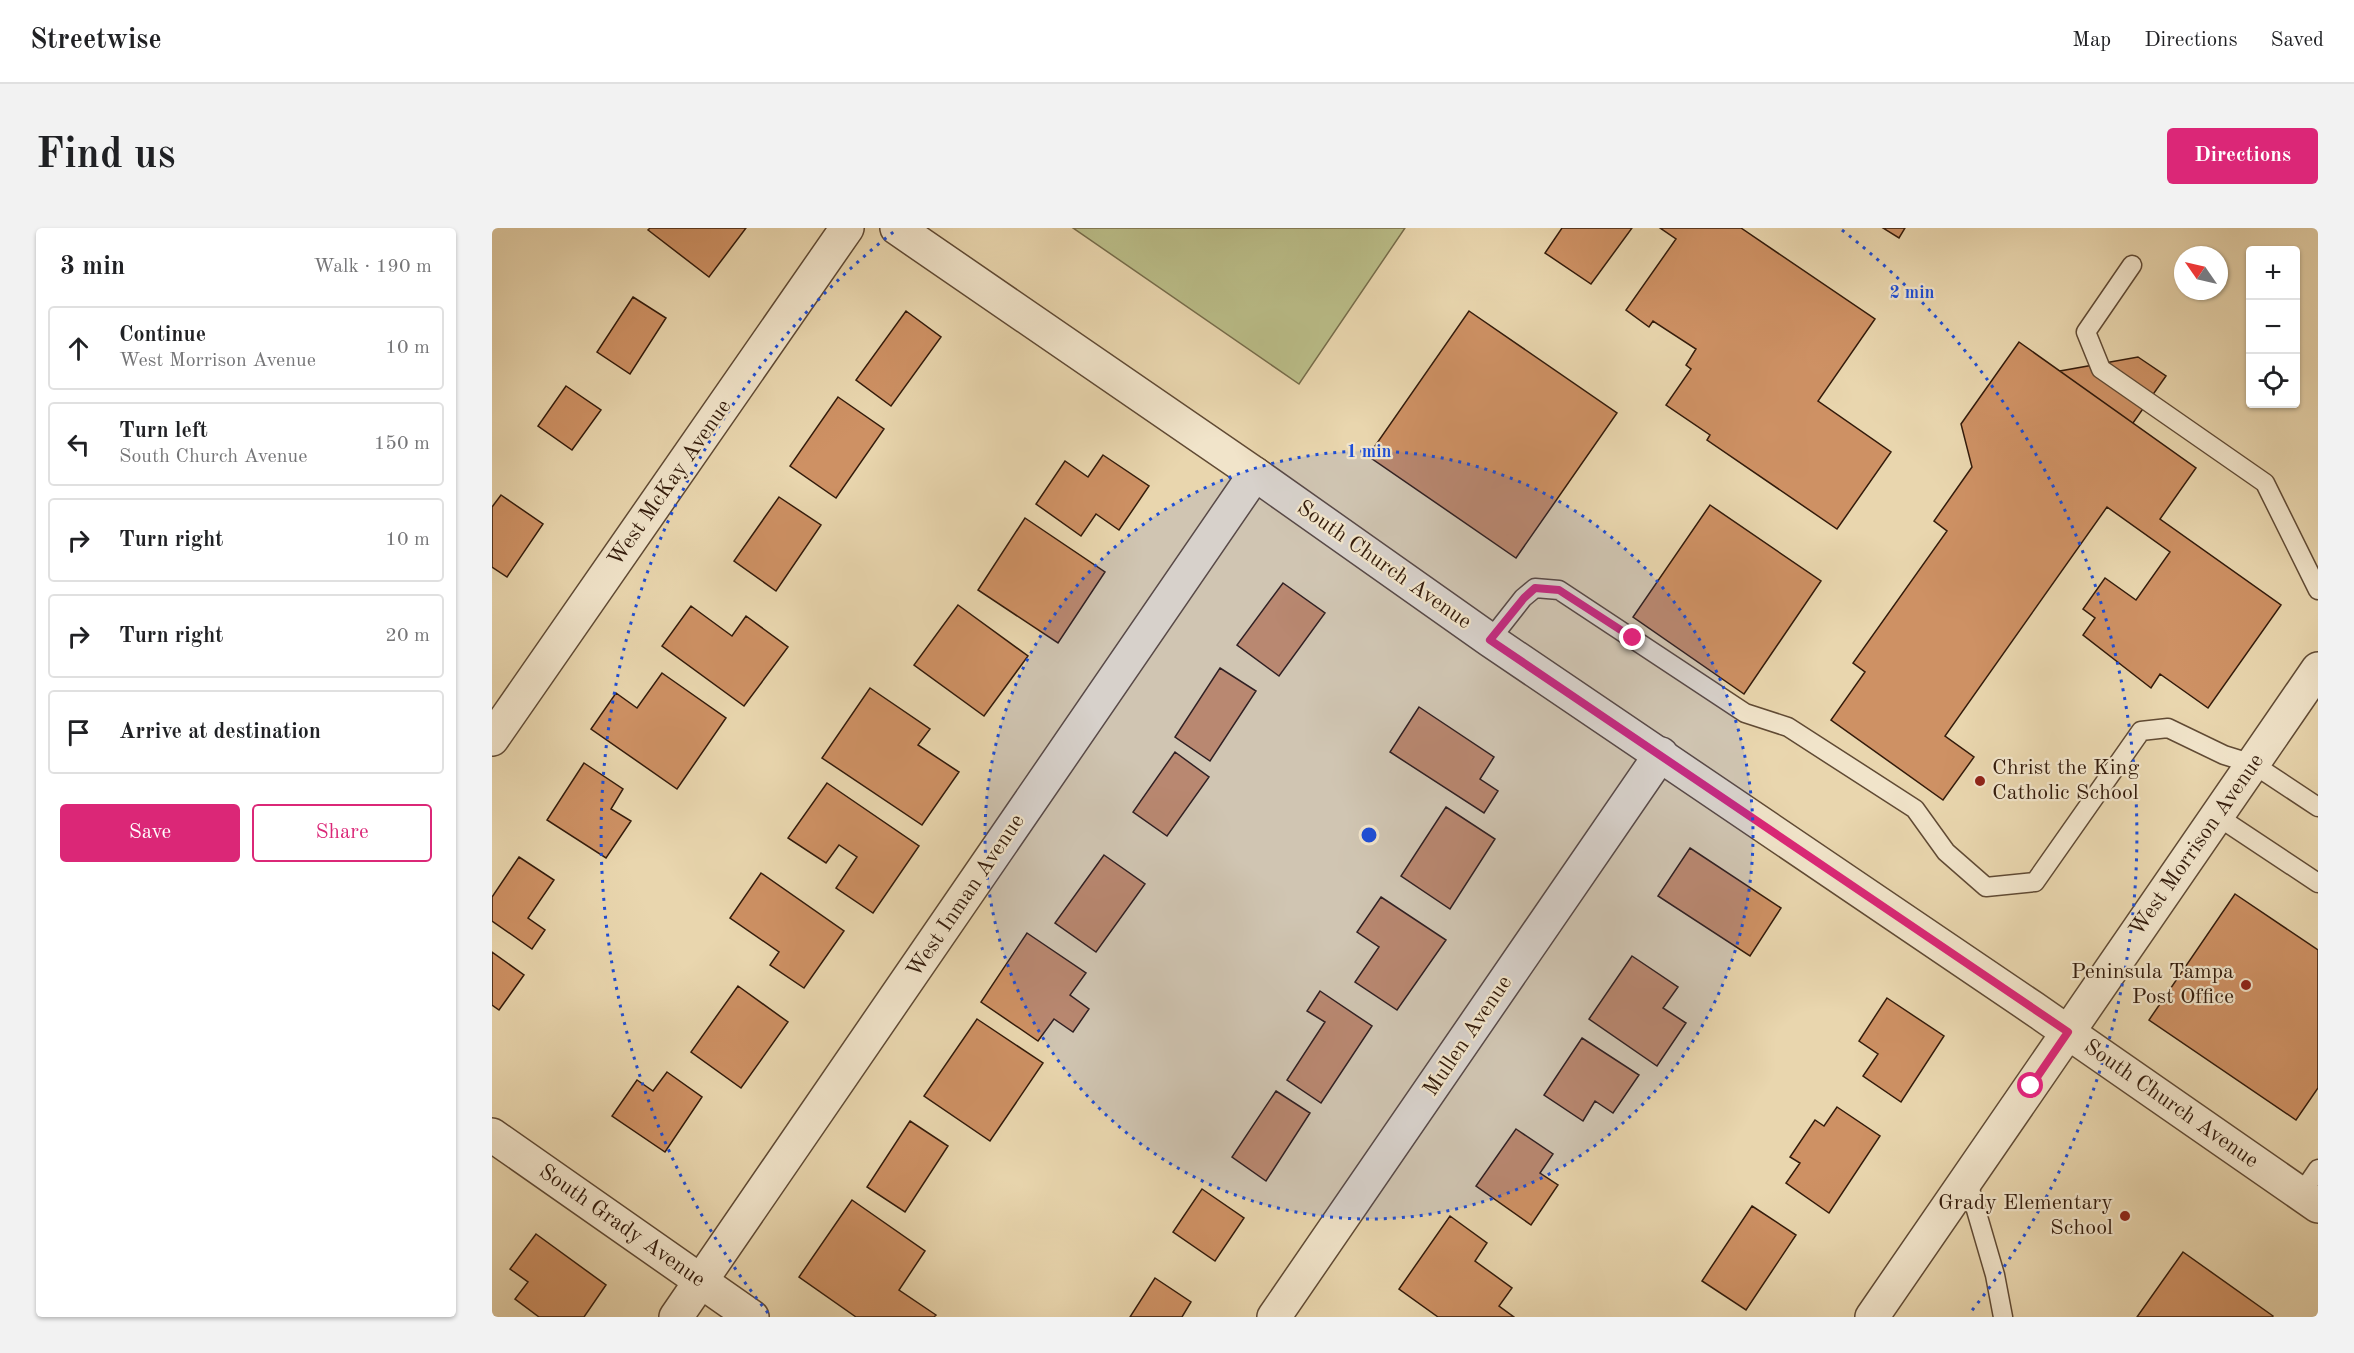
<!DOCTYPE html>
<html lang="en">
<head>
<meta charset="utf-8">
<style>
	body { margin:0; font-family:"Old Standard TT",serif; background:#f2f2f2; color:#202124 }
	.controls { position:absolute; right:18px; top:18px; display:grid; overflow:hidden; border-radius:6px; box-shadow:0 2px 4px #0004 }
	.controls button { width:54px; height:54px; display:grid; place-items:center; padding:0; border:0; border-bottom:2px solid #e0e0e0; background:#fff; color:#202124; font:30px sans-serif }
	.compass { position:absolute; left:1682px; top:18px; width:54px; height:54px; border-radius:50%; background:#fff; box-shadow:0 2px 4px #0004; rotate:304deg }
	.stop { position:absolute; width:18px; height:18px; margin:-14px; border:4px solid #db2777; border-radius:50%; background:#fff }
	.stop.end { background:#db2777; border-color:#fff; box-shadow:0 2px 6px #0008 }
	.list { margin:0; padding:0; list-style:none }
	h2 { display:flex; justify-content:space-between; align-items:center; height:78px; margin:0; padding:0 24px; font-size:26px }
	h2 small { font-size:20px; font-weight:400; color:#757577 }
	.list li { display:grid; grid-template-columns:39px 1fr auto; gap:18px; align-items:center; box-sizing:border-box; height:84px; margin:0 12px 12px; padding:0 12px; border:2px solid #e0e0e0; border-radius:6px }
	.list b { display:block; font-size:22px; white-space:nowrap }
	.list p { margin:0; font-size:20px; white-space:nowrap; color:#757577 }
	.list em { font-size:20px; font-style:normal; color:#757577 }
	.actions { display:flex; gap:12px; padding:18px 24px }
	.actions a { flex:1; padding:14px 0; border:2px solid #db2777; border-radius:6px; text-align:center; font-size:21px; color:#db2777 }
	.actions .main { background:#db2777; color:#fff }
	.icon { flex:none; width:33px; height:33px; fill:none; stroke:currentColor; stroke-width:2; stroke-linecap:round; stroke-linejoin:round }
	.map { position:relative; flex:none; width:1826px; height:1089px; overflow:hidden; border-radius:6px }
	header { display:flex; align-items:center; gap:36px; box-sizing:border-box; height:84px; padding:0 30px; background:#fff; border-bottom:2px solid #e0e0e0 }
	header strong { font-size:28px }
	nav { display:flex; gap:33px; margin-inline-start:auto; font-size:21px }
	.intro { display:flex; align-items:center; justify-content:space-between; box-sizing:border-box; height:144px; padding:0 36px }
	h1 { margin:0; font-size:42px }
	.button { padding:15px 27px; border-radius:6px; background:#db2777; color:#fff; font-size:21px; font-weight:700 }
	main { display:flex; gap:36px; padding:0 36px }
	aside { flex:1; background:#fff; border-radius:6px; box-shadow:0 2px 4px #0004 }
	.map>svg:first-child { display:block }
	.green { fill:#babd88; stroke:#766c4a; stroke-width:1.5 }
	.building { fill:#ce9164; stroke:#331b0b; stroke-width:1.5 }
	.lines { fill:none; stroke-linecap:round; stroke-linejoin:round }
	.service-casing { stroke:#604a34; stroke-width:21 }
	.minor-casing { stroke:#604a34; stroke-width:36 }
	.tertiary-casing { stroke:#604a34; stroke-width:36 }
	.service { stroke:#f1e4ca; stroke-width:18 }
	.minor { stroke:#f1e4ca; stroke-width:33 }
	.tertiary { stroke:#f1e4ca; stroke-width:33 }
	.route { stroke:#db2777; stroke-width:8 }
	.ring { fill:none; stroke:#1d4ed8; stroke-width:3; stroke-dasharray:3 6 }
	.poi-dot { fill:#8f2418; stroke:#f1e4ca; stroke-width:2 }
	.labels { text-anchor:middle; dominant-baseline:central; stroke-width:4.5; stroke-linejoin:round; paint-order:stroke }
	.street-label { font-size:22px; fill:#331b0b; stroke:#f1e4ca }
	.poi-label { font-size:22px; fill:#331b0b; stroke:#f1e4ca; text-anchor:end }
	.centre { fill:#1d4ed8; stroke:#f1e4ca; stroke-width:3 }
	.ring-label { font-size:18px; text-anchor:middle; font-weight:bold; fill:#1d4ed8; stroke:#f1e4ca; stroke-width:4.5; stroke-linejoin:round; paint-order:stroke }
</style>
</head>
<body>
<header>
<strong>Streetwise</strong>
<nav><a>Map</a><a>Directions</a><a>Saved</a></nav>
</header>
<div class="intro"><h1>Find us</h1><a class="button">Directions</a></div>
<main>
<aside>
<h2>3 min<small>Walk · 190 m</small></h2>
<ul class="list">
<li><svg class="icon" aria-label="ahead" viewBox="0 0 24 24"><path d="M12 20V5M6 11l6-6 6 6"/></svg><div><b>Continue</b><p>West Morrison Avenue</p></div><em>10 m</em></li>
<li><svg class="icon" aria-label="left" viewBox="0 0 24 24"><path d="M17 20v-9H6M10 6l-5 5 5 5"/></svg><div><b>Turn left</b><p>South Church Avenue</p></div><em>150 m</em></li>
<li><svg class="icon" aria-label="right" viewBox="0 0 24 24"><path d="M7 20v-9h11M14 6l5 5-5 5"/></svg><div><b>Turn right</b></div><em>10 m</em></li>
<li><svg class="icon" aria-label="right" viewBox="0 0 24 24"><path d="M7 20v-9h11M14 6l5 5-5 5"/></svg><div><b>Turn right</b></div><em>20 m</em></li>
<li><svg class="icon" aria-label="arrive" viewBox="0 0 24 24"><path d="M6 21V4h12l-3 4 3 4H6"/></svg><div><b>Arrive at destination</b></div></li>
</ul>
<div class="actions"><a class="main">Save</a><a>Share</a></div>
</aside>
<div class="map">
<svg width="1826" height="1089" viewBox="0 0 1826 1089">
	<rect width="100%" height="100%" fill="#e9d6ae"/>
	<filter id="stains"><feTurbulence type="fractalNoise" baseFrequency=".00333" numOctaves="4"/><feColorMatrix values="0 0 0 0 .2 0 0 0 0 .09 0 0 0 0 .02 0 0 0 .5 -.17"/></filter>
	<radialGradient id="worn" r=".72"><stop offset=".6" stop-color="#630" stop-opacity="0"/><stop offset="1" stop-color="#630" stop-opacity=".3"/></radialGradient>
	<path class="green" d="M581 0H913L807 156Z"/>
	<path class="building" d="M158 0H254L217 49 156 2Z
		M1070 0H1140L1099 56 1053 25Z
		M1168 0H1249L1383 91 1326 173 1399 224 1345 301 1215 212 1218 207 1174 177 1199 141 1194 137 1204 121 1161 93 1157 99 1134 82 1184 11Z
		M1391 0H1413L1407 10Z
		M141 69 174 90 138 146 105 124Z
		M414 83 449 109 399 178 364 152Z
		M977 83 1125 185 1024 330 876 228Z
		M1527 114 1704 240 1668 291 1789 377 1716 480 1668 446 1659 460 1591 407 1603 390 1591 381 1613 350 1644 372 1678 324 1615 279 1453 508 1482 529 1451 572 1339 492 1373 444 1361 435 1455 303 1442 293 1480 239 1469 196Z
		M1646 129 1674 148 1641 195 1568 143Z
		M74 158 109 182 80 222 46 198Z
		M346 169 392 201 344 270 298 238Z
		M611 227 657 258 627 302 604 286 589 308 544 276 573 233 596 249Z
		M9 267 51 296 15 349 0 339V279Z
		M287 269 329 297 284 363 242 333Z
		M1218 277 1329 353 1252 466 1141 389Z
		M533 290 613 344 566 415 486 362Z
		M791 355 833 385 787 448 745 417Z
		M466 377 536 428 492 488 422 437Z
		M199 378 240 408 254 388 296 419 252 478 170 418Z
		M728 440 764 463 718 533 683 509Z
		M170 445 234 490 185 561 99 501 124 465 145 480Z
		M378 460 438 501 426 517 467 544 430 597 330 530Z
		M927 479 1002 529 988 551 1006 563 992 585 898 524Z
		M683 524 717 549 675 608 641 584Z
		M92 535 131 561 119 581 139 593 114 630 55 592Z
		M335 555 427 618 381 685 344 660 365 629 347 617 334 635 296 610Z
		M954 579 1003 611 958 681 909 648Z
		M1198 620 1289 680 1258 728 1166 668Z
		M612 627 653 656 604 724 563 695Z
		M27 629 62 652 36 690 53 702 40 721 0 693V669Z
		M269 645 352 703 312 760 278 737 287 724 238 690Z
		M1743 666 1826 722V860L1804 892 1657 792Z
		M889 669 954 712 905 782 863 754 887 719 865 704Z
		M535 705 594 745 578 767 597 781 581 804 562 791 546 813 489 774Z
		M0 724 32 747 7 782 0 777Z
		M1140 728 1186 759 1171 780 1194 795 1165 838 1097 791Z
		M246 758 296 794 249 860 199 824Z
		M828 763 880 798 829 875 795 852 833 794 815 783Z
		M1395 770 1452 808 1409 874 1371 848 1386 826 1367 813Z
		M485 791 551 835 498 913 432 868Z
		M1090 810 1147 847 1121 885 1103 873 1091 893 1052 867Z
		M175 844 210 869 173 924 120 888 145 852 161 863Z
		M784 863 818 885 774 953 740 929Z
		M1345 879 1388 908 1337 985 1294 955 1308 935 1298 929 1323 892 1332 898Z
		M418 893 456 918 413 984 375 959Z
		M1024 901 1061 926 1048 945 1066 957 1039 997 984 958Z
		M710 961 752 990 723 1033 681 1004Z
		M360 972 433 1023 407 1062 444 1087 442 1089H364L307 1049Z
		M1260 978 1304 1007 1254 1082 1210 1053Z
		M958 988 995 1015 983 1033 1020 1060 1007 1078 1022 1089H946L907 1061Z
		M44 1006 114 1057 92 1089H47L23 1071 36 1054 18 1041Z
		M1691 1024 1781 1088 1780 1089H1645Z
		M663 1050 699 1074 690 1089H638Z"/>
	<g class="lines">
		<defs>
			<path id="service" d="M1640 37 1594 104 1609 141 1773 255 1826 362
				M998 412 1031 370 1043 360 1067 362 1253 485 1296 499 1423 581 1454 624 1494 659 1543 654 1649 503 1676 500 1732 527 1761 536 1826 579
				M1725 588 1826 655
				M1475 951 1503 1047 1511 1089
				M1809 966 1826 941"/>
			<path id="minor" d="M0 511 355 0
				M0 907 260 1089
				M184 1089 763 246
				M782 1089 1169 526
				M1380 1089 1826 441"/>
			<path id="tertiary" d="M405 0 763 246 998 412 1541 780 1826 978"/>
		</defs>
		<use href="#service" class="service-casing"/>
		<use href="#minor" class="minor-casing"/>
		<use href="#tertiary" class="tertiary-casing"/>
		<use href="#service" class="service"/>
		<use href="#minor" class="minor"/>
		<use href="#tertiary" class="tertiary"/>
	</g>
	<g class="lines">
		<path class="route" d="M1141 410 1067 362 1043 360 1032 370 998 412 1576 804 1539 858"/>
	</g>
	<circle cx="877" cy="607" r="384" fill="#1d4ed8" fill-opacity=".12"/>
	<g class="ring">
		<circle cx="877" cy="607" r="384"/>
		<path d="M276 1085A768 768 0 0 1 404 2M1350 2A768 768 0 0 1 1478 1085"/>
	</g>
	<g class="poi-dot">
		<circle cx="1488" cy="553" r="6"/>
		<circle cx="1754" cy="757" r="6"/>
		<circle cx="1633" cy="988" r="6"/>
	</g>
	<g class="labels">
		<g class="street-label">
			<text transform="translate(178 255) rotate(-55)">West McKay Avenue</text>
			<text transform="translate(892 337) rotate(35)">South Church Avenue</text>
			<text transform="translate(1705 617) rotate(-55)">West Morrison Avenue</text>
			<text transform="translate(474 668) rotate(-56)">West Inman Avenue</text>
			<text transform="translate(976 808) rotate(-56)">Mullen Avenue</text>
			<text transform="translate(1679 876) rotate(35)">South Church Avenue</text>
			<text transform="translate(130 998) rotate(35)">South Grady Avenue</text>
		</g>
		<g class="poi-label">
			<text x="1500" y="540" text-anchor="start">Christ the King<tspan x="1500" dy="25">Catholic School</tspan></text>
			<text x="1742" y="744">Peninsula Tampa<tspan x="1742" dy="25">Post Office</tspan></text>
			<text x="1621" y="975">Grady Elementary<tspan x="1621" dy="25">School</tspan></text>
		</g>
	</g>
	<circle cx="877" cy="607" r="9" class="centre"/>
	<g class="ring-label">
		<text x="1420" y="70">2 min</text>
		<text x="877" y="229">1 min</text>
	</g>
	<rect width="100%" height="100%" filter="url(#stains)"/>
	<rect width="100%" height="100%" fill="url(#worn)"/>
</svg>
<div class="controls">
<button>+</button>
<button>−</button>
<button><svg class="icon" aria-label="locate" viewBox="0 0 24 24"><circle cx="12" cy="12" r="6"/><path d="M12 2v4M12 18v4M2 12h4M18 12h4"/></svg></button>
</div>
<svg class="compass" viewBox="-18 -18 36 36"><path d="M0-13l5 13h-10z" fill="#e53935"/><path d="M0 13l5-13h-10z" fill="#757577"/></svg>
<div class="stop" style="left:1539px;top:858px"></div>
<div class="stop end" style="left:1141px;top:410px"></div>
</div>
</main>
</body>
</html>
